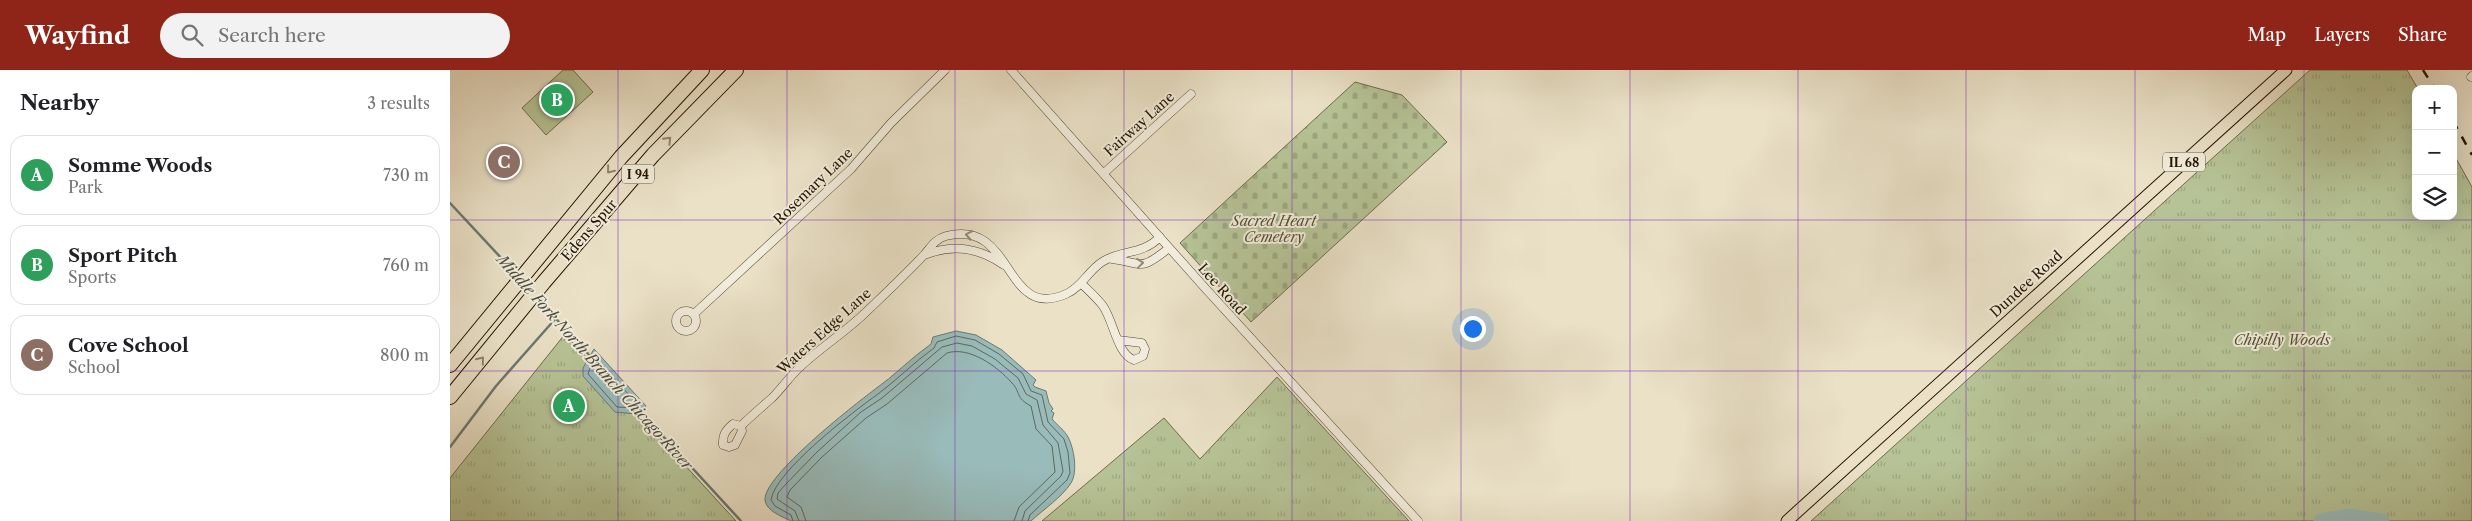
<!DOCTYPE html>
<html lang="en">
<head>
<meta charset="utf-8">
<style>
	body { margin:0; font-family:"Libre Caslon Text",serif; background:#f2f2f2; color:#202124 }
	.controls { position:absolute; right:15px; top:15px; display:grid; overflow:hidden; border-radius:10px; box-shadow:0 5px 20px #0002 }
	.controls button { width:45px; height:45px; display:grid; place-items:center; padding:0; border:0; border-bottom:1px solid #e0e0e0; background:#fff; color:#202124; font:25px sans-serif }
	.you { position:absolute; left:1022px; top:258px; width:18px; height:18px; margin:-12px; border:4px solid #fff; border-radius:50%; background:#1a73e8; box-shadow:0 0 0 8px #1a73e833 }
	.badge { display:grid; place-items:center; width:32px; height:32px; border-radius:50%; background:#8f2418; color:#fff; font-size:16px; font-weight:700 }
	.pin { position:absolute; translate:-50% -50%; border:2px solid #fff; box-shadow:0 1px 5px #0006 }
	.list { margin:0; padding:0; list-style:none }
	h2 { display:flex; justify-content:space-between; align-items:center; height:65px; margin:0; padding:0 20px; font-size:21px }
	h2 small { font-size:16px; font-weight:400; color:#757577 }
	.list li { display:grid; grid-template-columns:32px 1fr auto; gap:15px; align-items:center; box-sizing:border-box; height:80px; margin:0 10px 10px; padding:0 10px; border:1px solid #e0e0e0; border-radius:15px }
	.list b { display:block; font-size:19px; white-space:nowrap }
	.list p { margin:0; font-size:16px; white-space:nowrap; color:#757577 }
	.list em { font-size:16px; font-style:normal; color:#757577 }
	.icon { flex:none; width:28px; height:28px; fill:none; stroke:currentColor; stroke-width:2; stroke-linecap:round; stroke-linejoin:round }
	.map { position:relative; flex:none; width:2022px; height:451px; overflow:hidden }
	header { display:flex; align-items:center; gap:30px; box-sizing:border-box; height:70px; padding:0 25px; background:#8f2418; color:#fff }
	header strong { font-size:24px }
	nav { display:flex; gap:28px; margin-inline-start:auto; font-size:18px }
	.search { width:350px; height:45px; background:#f2f2f2; display:flex; align-items:center; gap:12px; box-sizing:border-box; padding:0 18px; border-radius:28px; color:#757577; font-size:19px }
	main { display:flex }
	aside { flex:1; background:#fff }
	.map>svg:first-child { display:block }
	.cemetery { fill:url(#cemetery-stones); stroke:#6d6c4b }
	.park { fill:url(#park-tufts); stroke:#6d6c4b }
	.pitch { fill:#b6c396; stroke:#6d6c4b }
	.water { fill:#99bcbb; stroke:#6a7970 }
	.lines { fill:none; stroke-linecap:round; stroke-linejoin:round }
	.shore { stroke:#5e685e; stroke-width:1 }
	.stream { stroke:#6a7970; stroke-width:2.5 }
	.river { stroke:#99bcbb; stroke-width:15 }
	.minor-casing { stroke:#564832; stroke-width:9 }
	.primary-casing { stroke:#241500; stroke-width:13 }
	.motorway-casing { stroke:#241500; stroke-width:16 }
	.minor { stroke:#f1ecdb; stroke-width:8 }
	.primary { stroke:#eae1c7; stroke-width:11 }
	.motorway { stroke:#eae1c7; stroke-width:14 }
	.rail { stroke:#241500; stroke-width:2.5; stroke-dasharray:9 9; stroke-linecap:butt }
	.oneway { stroke:#91856d }
	.oneway2 { stroke:#958b78 }
	.grid { fill:none; stroke:#7b2cbf; stroke-width:1; stroke-opacity:0.55 }
	.labels { text-anchor:middle; dominant-baseline:central; stroke-width:4; stroke-linejoin:round; paint-order:stroke }
	.shield { fill:#f1ecdb; stroke:#625642; stroke-width:1 }
	.shield-label { font-size:12px; font-weight:bold; fill:#241500 }
	.street-label { font-size:14px; fill:#241500; stroke:#f1ecdb }
	.park-label { font-size:14px; font-style:italic; fill:#575234; stroke:#f1ecdb }
	.water-label { font-size:15px; font-style:italic; fill:#4d4f41; stroke:#f1ecdb }
</style>
</head>
<body>
<header>
<strong>Wayfind</strong>
<div class="search"><svg class="icon" aria-label="search" viewBox="0 0 24 24"><circle cx="10" cy="10" r="6"/><path d="M15 15l6 6"/></svg>Search here</div>
<nav><a>Map</a><a>Layers</a><a>Share</a></nav>
</header>
<main>
<aside>
<h2>Nearby<small>3 results</small></h2>
<ul class="list">
<li><span class="badge" style="background:#2e9e5b">A</span><div><b>Somme Woods</b><p>Park</p></div><em>730 m</em></li>
<li><span class="badge" style="background:#2e9e5b">B</span><div><b>Sport Pitch</b><p>Sports</p></div><em>760 m</em></li>
<li><span class="badge" style="background:#8d6e63">C</span><div><b>Cove School</b><p>School</p></div><em>800 m</em></li>
</ul>
</aside>
<div class="map">
<svg width="2022" height="451" viewBox="0 0 2022 451">
	<defs>
		<pattern id="cemetery-stones" width="16" height="16" patternUnits="userSpaceOnUse" patternTransform="scale(1.25)"><rect width="16" height="16" fill="#b6c396"/><path d="M2 7V4a2 2 0 0 1 4 0v3zM10 15v-3a2 2 0 0 1 4 0v3z" fill="#9ca780"/></pattern>
		<pattern id="park-tufts" width="24" height="20" patternUnits="userSpaceOnUse" patternTransform="scale(1.25)"><rect width="24" height="20" fill="#b6c396"/><path d="M3 7l-1-3M5 7V3M7 7l1-3M15 17l-1-3M17 17v-4M19 17l1-3" fill="none" stroke="#9ca780"/></pattern>
	</defs>
	<rect width="100%" height="100%" fill="#eae1c7"/>
	<filter id="stains"><feTurbulence type="fractalNoise" baseFrequency=".004" numOctaves="4"/><feColorMatrix values="0 0 0 0 .2 0 0 0 0 .09 0 0 0 0 .02 0 0 0 .5 -.17"/></filter>
	<radialGradient id="worn" r=".72"><stop offset=".6" stop-color="#630" stop-opacity="0"/><stop offset="1" stop-color="#630" stop-opacity=".3"/></radialGradient>
	<path class="cemetery" d="M905 12 952 25 997 72 801 252 730 173Z"/>
	<path class="park" d="M1860 0H1957L1968 19H1966V146H2003V83L2022 117V451H1361Z
		M115 264 286 451H0V408Z
		M827 307 959 451H592L714 348 750 389Z"/>
	<path class="pitch" d="M113 0H123L143 22 96 65 72 38Z"/>
	<path class="water" d="M506 261 526 265 552 280 586 310 583 315 585 317 596 321 599 333 603 339 601 341 604 343 602 349C607 355 615 361 618 367 624 378 628 402 621 413 612 427 594 439 581 451H341C333 447 316 441 315 430 313 406 404 335 424 320 444 306 461 288 481 274L483 267Z
		M144 279 196 336 187 344 165 342 133 306V298Z"/>
	<g class="lines">
		<path class="shore" d="M147 289 187 334 186 338 167 337 138 304 143 290Z
			M343 451 341 445 325 436 321 430C325 401 403 342 428 324 447 310 464 292 484 278L487 272 506 266 525 270 549 284 573 304 581 321 592 325 598 352 614 369 618 382 620 403 617 410 580 445 578 451
			M349 451 345 441 327 429 328 423 335 415 367 382 411 342 432 328 492 277 507 273 522 276 545 289 568 308 576 324 587 330 593 355 608 373 613 401 611 406 575 441 572 451
			M356 451 351 437 337 427 340 420 372 387 416 348 437 334 497 283C519 276 547 296 562 313 571 322 565 328 581 336L586 359 602 376 605 402 569 437 564 451"/>
		<path class="stream" d="M0 133 67 205
			M87 228 141 287
			M188 339 291 451
			M0 377 46 316 106 248"/>
		<path class="river" d="M1871 451 1898 446 1932 451"/>
		<defs>
			<path id="minor" d="M561 0 755 218 968 451
				M2021 7 2022 6
				M654 103 741 24
				M474 185C503 174 528 177 554 195
				M662 189C694 193 689 202 719 178
				M631 213C639 221 647 228 653 236 664 252 667 284 684 290L693 286 695 279 692 273 668 270
				M226 251a10 10 0 1 1 20 0a10 10 0 1 1-20 0Z
				M244 244 401 99 441 53 495 0
				M291 356 292 361 285 375 279 377 273 375C272 365 276 360 283 354L291 356C301 346 312 337 322 328 332 318 340 306 350 297 370 278 394 263 414 244 434 225 455 205 474 185 481 177 485 169 496 166 565 148 553 252 616 224 632 217 638 201 652 192 672 179 691 186 710 167"/>
			<path id="primary" d="M1337 451 1836 0"/>
			<path id="motorway" d="M0 295 171 87 252 0
				M0 327 94 212 203 85 286 0"/>
		</defs>
		<use href="#minor" class="minor-casing"/>
		<use href="#primary" class="primary-casing"/>
		<use href="#motorway" class="motorway-casing"/>
		<use href="#minor" class="minor"/>
		<use href="#primary" class="primary"/>
		<use href="#motorway" class="motorway"/>
		<path class="rail" d="M1973 0 1985 19
			M2003 51 2022 85"/>
	</g>
	<defs><path id="oneway-chevron" d="M-2-3.5L2.5 0L-2 3.5" fill="none" stroke-width="1.6" stroke-linecap="round" stroke-linejoin="round" transform="scale(1.25)"/></defs>
	<g class="oneway">
		<use href="#oneway-chevron" transform="translate(218 70) rotate(-46)"/>
		<use href="#oneway-chevron" transform="translate(160 100) rotate(129)"/>
		<use href="#oneway-chevron" transform="translate(31 290) rotate(-51)"/>
	</g>
	<g class="oneway2">
		<use href="#oneway-chevron" transform="translate(519 165) rotate(-170)"/>
		<use href="#oneway-chevron" transform="translate(690 193) rotate(-6)"/>
	</g>
	<path class="grid" d="M168 0V451M337 0V451M505 0V451M674 0V451M842 0V451M1011 0V451M1180 0V451M1348 0V451M1516 0V451M1685 0V451M1854 0V451M0 150H2022M0 301H2022"/>
	<g class="labels">
		<g class="shield">
			<rect x="1713" y="82.5" width="42" height="19" rx="4"/>
			<rect x="172" y="94.5" width="32" height="19" rx="4"/>
		</g>
		<g class="shield-label">
			<text x="1734" y="92">IL 68</text>
			<text x="188" y="104">I 94</text>
		</g>
		<g class="street-label">
			<text transform="translate(689 54) rotate(-42)">Fairway Lane</text>
			<text transform="translate(363 116) rotate(-44)">Rosemary Lane</text>
			<text transform="translate(139 160) rotate(-49)">Edens Spur</text>
			<text transform="translate(1576 214) rotate(-42)">Dundee Road</text>
			<text transform="translate(772 219) rotate(48)">Lee Road</text>
			<text transform="translate(374 261) rotate(-42)">Waters Edge Lane</text>
		</g>
		<g class="park-label">
			<text x="824" y="151">Sacred Heart<tspan x="824" dy="16">Cemetery</tspan></text>
			<text x="1832" y="270">Chipilly Woods</text>
		</g>
		<g class="water-label">
			<text transform="translate(145 292) rotate(48)">Middle Fork North Branch Chicago River</text>
		</g>
	</g>
	<rect width="100%" height="100%" filter="url(#stains)"/>
	<rect width="100%" height="100%" fill="url(#worn)"/>
</svg>
<div class="controls">
<button>+</button>
<button>−</button>
<button><svg class="icon" aria-label="layers" viewBox="0 0 24 24"><path d="M12 4l9 5-9 5-9-5zM3 14l9 5 9-5"/></svg></button>
</div>
<div class="you"></div>
<div class="pin badge" style="left:119px;top:336px;background:#2e9e5b">A</div>
<div class="pin badge" style="left:107px;top:30px;background:#2e9e5b">B</div>
<div class="pin badge" style="left:54px;top:92px;background:#8d6e63">C</div>
</div>
</main>
</body>
</html>
